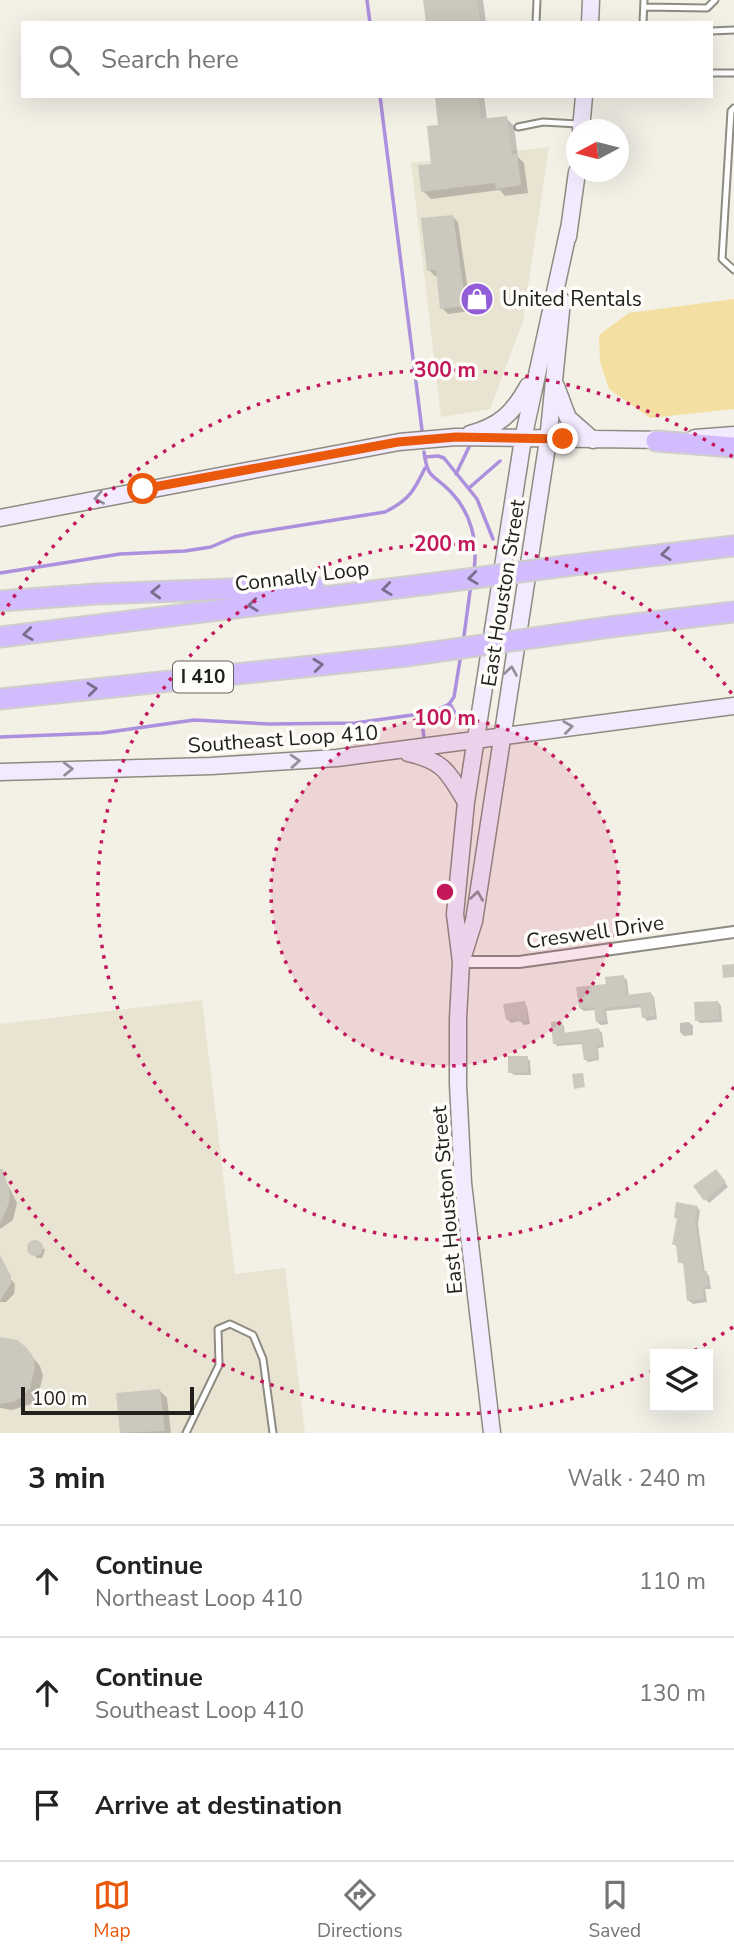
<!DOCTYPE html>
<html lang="en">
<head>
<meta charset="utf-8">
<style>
	body { margin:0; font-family:"Nunito Sans",sans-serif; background:#f6f6f6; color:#222 }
	.controls { position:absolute; right:21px; bottom:21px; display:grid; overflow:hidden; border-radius:0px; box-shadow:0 7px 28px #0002 }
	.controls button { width:63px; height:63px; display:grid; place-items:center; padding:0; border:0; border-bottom:2px solid #e0e0e0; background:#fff; color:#222; font:35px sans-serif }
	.compass { position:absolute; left:566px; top:119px; width:63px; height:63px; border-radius:50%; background:#fff; box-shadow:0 7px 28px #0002; rotate:263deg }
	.scale { position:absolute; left:21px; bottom:18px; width:173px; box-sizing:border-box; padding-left:7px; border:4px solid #21201d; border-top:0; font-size:19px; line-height:24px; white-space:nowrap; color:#21201d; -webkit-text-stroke:5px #fffdf9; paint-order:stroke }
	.stop { position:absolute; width:21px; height:21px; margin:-16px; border:5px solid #ea580c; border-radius:50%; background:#fff }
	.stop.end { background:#ea580c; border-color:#fff; box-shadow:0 2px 7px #0008 }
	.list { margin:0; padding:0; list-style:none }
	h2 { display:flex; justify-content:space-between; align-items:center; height:91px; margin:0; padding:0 28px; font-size:30px }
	h2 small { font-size:23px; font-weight:400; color:#767676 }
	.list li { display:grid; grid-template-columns:46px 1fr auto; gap:21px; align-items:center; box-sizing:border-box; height:112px; padding:0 28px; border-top:2px solid #e0e0e0 }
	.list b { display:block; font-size:26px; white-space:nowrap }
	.list p { margin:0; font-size:23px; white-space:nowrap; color:#767676 }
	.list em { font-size:23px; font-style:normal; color:#767676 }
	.icon { flex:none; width:38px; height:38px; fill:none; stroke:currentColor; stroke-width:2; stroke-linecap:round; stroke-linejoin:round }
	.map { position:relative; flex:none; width:734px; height:1433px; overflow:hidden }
	.search { position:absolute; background:#fff; box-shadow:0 7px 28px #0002; left:21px; right:21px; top:21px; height:77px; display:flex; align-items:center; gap:18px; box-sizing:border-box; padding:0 24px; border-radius:0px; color:#767676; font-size:26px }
	.sheet { height:427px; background:#fff }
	nav { display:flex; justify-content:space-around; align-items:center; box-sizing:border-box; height:98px; border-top:2px solid #e0e0e0; background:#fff; font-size:19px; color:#767676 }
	nav a { display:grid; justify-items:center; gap:4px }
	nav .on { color:#ea580c }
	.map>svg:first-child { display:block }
	.built { fill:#e9e3d2 }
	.green { fill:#f4dfa2 }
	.shadow { fill:#0003 }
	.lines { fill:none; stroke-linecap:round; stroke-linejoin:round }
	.stream { stroke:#ac8fdd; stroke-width:3.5 }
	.building { fill:#cbc8be }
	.service-casing { stroke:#8e8b82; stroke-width:9 }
	.minor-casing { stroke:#8e8b82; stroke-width:14 }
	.secondary-casing { stroke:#8e8b82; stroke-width:19 }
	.motorway-casing { stroke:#cececd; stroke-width:23 }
	.service { stroke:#fff; stroke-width:5 }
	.minor { stroke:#fff; stroke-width:10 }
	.secondary { stroke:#f2ebfe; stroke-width:16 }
	.motorway { stroke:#d3bcfd; stroke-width:19 }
	.motorway-bridge-casing { stroke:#cececd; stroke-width:23; stroke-linecap:butt }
	.motorway-bridge { stroke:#d3bcfd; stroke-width:19 }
	.oneway { stroke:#949099 }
	.oneway2 { stroke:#7a6e8d }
	.route { stroke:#ea580c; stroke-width:9 }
	.ring { fill:none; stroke:#c2185b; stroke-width:3.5; stroke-dasharray:3.5 7 }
	.labels { text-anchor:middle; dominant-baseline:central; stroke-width:7; stroke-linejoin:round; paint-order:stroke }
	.shield { fill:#fffdf9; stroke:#64625f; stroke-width:2 }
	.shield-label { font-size:19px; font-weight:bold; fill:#21201d }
	.poi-label { font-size:21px; fill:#21201d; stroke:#fffdf9; text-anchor:start }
	.street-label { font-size:21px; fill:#21201d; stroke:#fffdf9 }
	.centre { fill:#c2185b; stroke:#fffdf9; stroke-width:3.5 }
	.ring-label { font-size:21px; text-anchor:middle; font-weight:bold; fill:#c2185b; stroke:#fffdf9; stroke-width:7; stroke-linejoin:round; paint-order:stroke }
</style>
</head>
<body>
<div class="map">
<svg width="734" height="1433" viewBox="0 0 734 1433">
	<rect width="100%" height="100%" fill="#f3f0e6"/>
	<path class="built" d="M549 147 523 321 490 409 441 417 411 163Z
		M202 1000 235 1274 285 1268 305 1433H0V1024Z"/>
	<path class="green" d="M734 299V409L650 418 609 389 600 362 599 335 629 313Z"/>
	<path class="shadow" d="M425 0H483L486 23H427Z
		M436 96H484L487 120 506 118 514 126 518 157 524 163 528 193 505 196 500 190 431 199 423 191 433 165 440 126Z
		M452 216 458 222 471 311 448 314 442 308 439 276H435L429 270Z
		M623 977 627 980 629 997 651 994 654 997 657 1019 647 1021 644 1017 643 1007 606 1011 608 1024 601 1025 597 1022 596 1010 584 1011 580 1008 608 985Z
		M718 1002 721 1006 722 1022 700 1023 697 1020Z
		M524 1003 527 1007 530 1024 524 1025 520 1021 511 1023 507 1019Z
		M689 1022 693 1026V1035L684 1036 680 1032V1023Z
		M561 1023 564 1026 565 1035 599 1030 602 1033 604 1047 598 1048 599 1060 588 1062 585 1059 583 1044 557 1046 555 1043Z
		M527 1058 530 1061 531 1075H514L510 1072Z
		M719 1174 728 1187 709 1203 695 1187Z
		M0 1178 9 1187 17 1203 13 1220 0 1229Z
		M697 1207 700 1211 698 1224 702 1253 705 1272 709 1276 711 1289H705L707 1302 693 1304 689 1301 685 1265 680 1262 677 1247 674 1244 678 1220 675 1217Z
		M32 1242H37L45 1250 42 1258H37L29 1250Z
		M0 1267 15 1284 14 1294 6 1302H0Z
		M0 1339 25 1348 40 1366 43 1376 38 1396 31 1404 12 1410 0 1408Z
		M159 1390 167 1398 171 1433H122L118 1395Z"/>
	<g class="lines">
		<path class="stream" d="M367 0 370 23
			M380 96 422 430
			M424 452C428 481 433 473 451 492 471 513 478 541 474 570
			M425 457 438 456 444 458 477 499 493 539
			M456 474 469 447
			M469 488 500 461
			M0 573 120 554 185 551 211 547 234 537 252 533 385 512C409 500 414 491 425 468
			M463 643 471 584
			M450 704 455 713 468 722
			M421 714 424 738
			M0 737 102 733 194 720 269 724 355 723 434 712 449 704 454 697 461 654"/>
	</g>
	<path class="building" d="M423 0H477L480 23H426Z
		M435 96H478L481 119 507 116 512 154 517 153 521 185 496 189 495 183 421 192 418 165 431 164 427 126 438 125Z
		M453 215 466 306 440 309 436 270 427 271 421 218Z
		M734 964V977L723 978 722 965Z
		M624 975 626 995 651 992 655 1016 642 1018 640 1004 604 1008 605 1021 596 1022 594 1007 579 1008 576 987 606 984 605 977Z
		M525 1001 527 1021 519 1022 517 1018 506 1020 503 1004Z
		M718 1001 719 1019 695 1021 694 1002Z
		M562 1021 563 1033 599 1028 602 1044 596 1045 597 1058 584 1060 581 1042 553 1044 551 1022Z
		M508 1056H528V1072L508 1073Z
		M583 1073 585 1087 574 1089 572 1074Z
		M0 1169H3L10 1194 9 1203 0 1224Z
		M716 1169 726 1182 704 1201 693 1186Z
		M676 1202 698 1206 695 1220 699 1248 703 1271H707L708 1286H703L704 1299 687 1301 683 1262 678 1263 676 1244 672 1245 677 1218H674Z
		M27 1248a8 8 0 1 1 16 0a8 8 0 1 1-16 0Z
		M0 1255 11 1276V1283L0 1301Z
		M0 1337 17 1340 26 1347 33 1356 35 1367 30 1388 23 1396 13 1402 0 1404Z
		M160 1389 165 1431 120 1433 116 1393Z"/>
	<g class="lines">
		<defs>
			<path id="service" d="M644 7 707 8 715 0
				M536 23 537 0
				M643 23 644 0
				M711 31 734 30
				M711 73H734
				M734 108 731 111 722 259 734 270
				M518 127 543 122 578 124
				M186 1433 219 1365 218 1329 230 1324 253 1335 263 1359 273 1433"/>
			<path id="minor" d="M461 962H519L734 932"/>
			<path id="secondary" d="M590 23 591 0
				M581 130 584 96
				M568 237 577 172
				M556 386 568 418 593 440
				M470 434C500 426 514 412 528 386
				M695 438 734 435
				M0 518 399 442 456 437 665 440
				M408 753C444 761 448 772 466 802
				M0 772 211 766 337 758 734 706
				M463 956 474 921 548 440 562 301
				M492 1433 463 1183 458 1084V1019L461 962 455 914 466 802 523 439 569 228"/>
			<path id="motorway" d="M656 441 734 447
				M565 566 734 546
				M0 601 96 594 314 586
				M610 627 734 612
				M0 637 429 584
				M0 699 406 656"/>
		</defs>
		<use href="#service" class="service-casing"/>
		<use href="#minor" class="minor-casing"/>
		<use href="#secondary" class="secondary-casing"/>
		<use href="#motorway" class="motorway-casing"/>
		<use href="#service" class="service"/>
		<use href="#minor" class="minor"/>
		<use href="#secondary" class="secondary"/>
		<use href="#motorway" class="motorway"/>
		<defs>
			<path id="motorway-bridge" d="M429 584 565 566
				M406 656 610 627"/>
		</defs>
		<use href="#motorway-bridge" class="motorway-bridge-casing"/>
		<use href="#motorway-bridge" class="motorway-bridge"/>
	</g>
	<defs><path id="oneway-chevron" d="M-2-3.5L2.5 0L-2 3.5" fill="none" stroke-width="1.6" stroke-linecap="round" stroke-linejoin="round" transform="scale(1.75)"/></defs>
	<g class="oneway">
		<use href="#oneway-chevron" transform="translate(99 498) rotate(169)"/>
		<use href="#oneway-chevron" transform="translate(511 671) rotate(-81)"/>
		<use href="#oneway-chevron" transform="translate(568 727) rotate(-8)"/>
		<use href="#oneway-chevron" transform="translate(295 761) rotate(-4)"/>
		<use href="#oneway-chevron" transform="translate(68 769) rotate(-1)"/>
		<use href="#oneway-chevron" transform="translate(477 896) rotate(-82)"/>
	</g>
	<g class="oneway2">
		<use href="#oneway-chevron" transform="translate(666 554) rotate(173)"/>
		<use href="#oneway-chevron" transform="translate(473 578) rotate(173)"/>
		<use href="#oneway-chevron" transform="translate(387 589) rotate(173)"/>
		<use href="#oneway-chevron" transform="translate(156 592) rotate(178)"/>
		<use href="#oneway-chevron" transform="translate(253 605) rotate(173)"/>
		<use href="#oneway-chevron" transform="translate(28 634) rotate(173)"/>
		<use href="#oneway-chevron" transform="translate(318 665) rotate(-6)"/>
		<use href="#oneway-chevron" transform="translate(92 689) rotate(-6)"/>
	</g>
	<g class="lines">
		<path class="route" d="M143 489 398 442 456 437 563 439"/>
	</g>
	<circle cx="445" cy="892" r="174" fill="#c2185b" fill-opacity=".12"/>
	<g class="ring">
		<circle cx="445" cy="892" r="174"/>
		<path d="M734 1087A348 348 0 1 1 734 697"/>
		<path d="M733 1327A522 522 0 0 1 690 1353M653 1371A522 522 0 0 1 2 1169M2 615A522 522 0 0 1 733 457"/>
	</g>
	<defs>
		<symbol id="shop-disc" viewBox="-11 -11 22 22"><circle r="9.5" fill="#915ed8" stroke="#fffdf9"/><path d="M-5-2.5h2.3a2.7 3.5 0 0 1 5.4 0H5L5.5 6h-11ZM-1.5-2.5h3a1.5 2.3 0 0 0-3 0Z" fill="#fff"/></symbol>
	</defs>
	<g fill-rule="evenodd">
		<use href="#shop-disc" x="458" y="280" width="38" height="38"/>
	</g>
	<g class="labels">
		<rect class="shield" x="173" y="661.5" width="60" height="31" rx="5"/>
		<g class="shield-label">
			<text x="203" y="677">I 410</text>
		</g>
		<g class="poi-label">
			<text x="502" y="299">United Rentals</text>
		</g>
		<g class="street-label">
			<text transform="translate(302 576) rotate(-7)">Connally Loop</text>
			<text transform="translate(503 593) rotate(-81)">East Houston Street</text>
			<text transform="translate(283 739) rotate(-4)">Southeast Loop 410</text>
			<text transform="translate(595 932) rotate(-8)">Creswell Drive</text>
			<text transform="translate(447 1200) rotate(-95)">East Houston Street</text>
		</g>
	</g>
	<circle cx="445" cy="892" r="10" class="centre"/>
	<g class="ring-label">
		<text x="445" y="377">300 m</text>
		<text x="445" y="551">200 m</text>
		<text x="445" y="725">100 m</text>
	</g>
</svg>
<div class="controls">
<button><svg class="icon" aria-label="layers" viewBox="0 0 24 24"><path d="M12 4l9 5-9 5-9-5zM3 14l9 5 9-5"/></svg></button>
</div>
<svg class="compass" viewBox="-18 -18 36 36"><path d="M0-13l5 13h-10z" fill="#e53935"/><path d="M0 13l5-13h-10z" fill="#767676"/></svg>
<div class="scale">100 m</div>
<div class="stop" style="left:143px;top:489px"></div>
<div class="stop end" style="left:563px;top:439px"></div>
<div class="search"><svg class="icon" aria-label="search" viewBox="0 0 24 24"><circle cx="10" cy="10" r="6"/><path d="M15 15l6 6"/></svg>Search here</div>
</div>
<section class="sheet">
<h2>3 min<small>Walk · 240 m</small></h2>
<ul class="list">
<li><svg class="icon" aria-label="ahead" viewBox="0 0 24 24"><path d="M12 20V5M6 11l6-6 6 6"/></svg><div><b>Continue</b><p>Northeast Loop 410</p></div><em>110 m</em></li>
<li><svg class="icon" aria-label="ahead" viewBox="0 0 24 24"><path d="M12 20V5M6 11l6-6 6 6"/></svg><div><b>Continue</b><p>Southeast Loop 410</p></div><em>130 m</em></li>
<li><svg class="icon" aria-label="arrive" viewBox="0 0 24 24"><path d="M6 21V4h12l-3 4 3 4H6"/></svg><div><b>Arrive at destination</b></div></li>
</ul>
</section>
<nav>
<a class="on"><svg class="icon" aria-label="map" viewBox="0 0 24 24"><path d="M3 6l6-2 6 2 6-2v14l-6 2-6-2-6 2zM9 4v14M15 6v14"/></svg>Map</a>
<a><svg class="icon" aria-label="directions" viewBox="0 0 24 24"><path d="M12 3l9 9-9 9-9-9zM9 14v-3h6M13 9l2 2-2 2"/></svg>Directions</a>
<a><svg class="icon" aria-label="saved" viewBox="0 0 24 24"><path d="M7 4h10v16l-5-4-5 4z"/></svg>Saved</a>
</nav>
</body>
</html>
